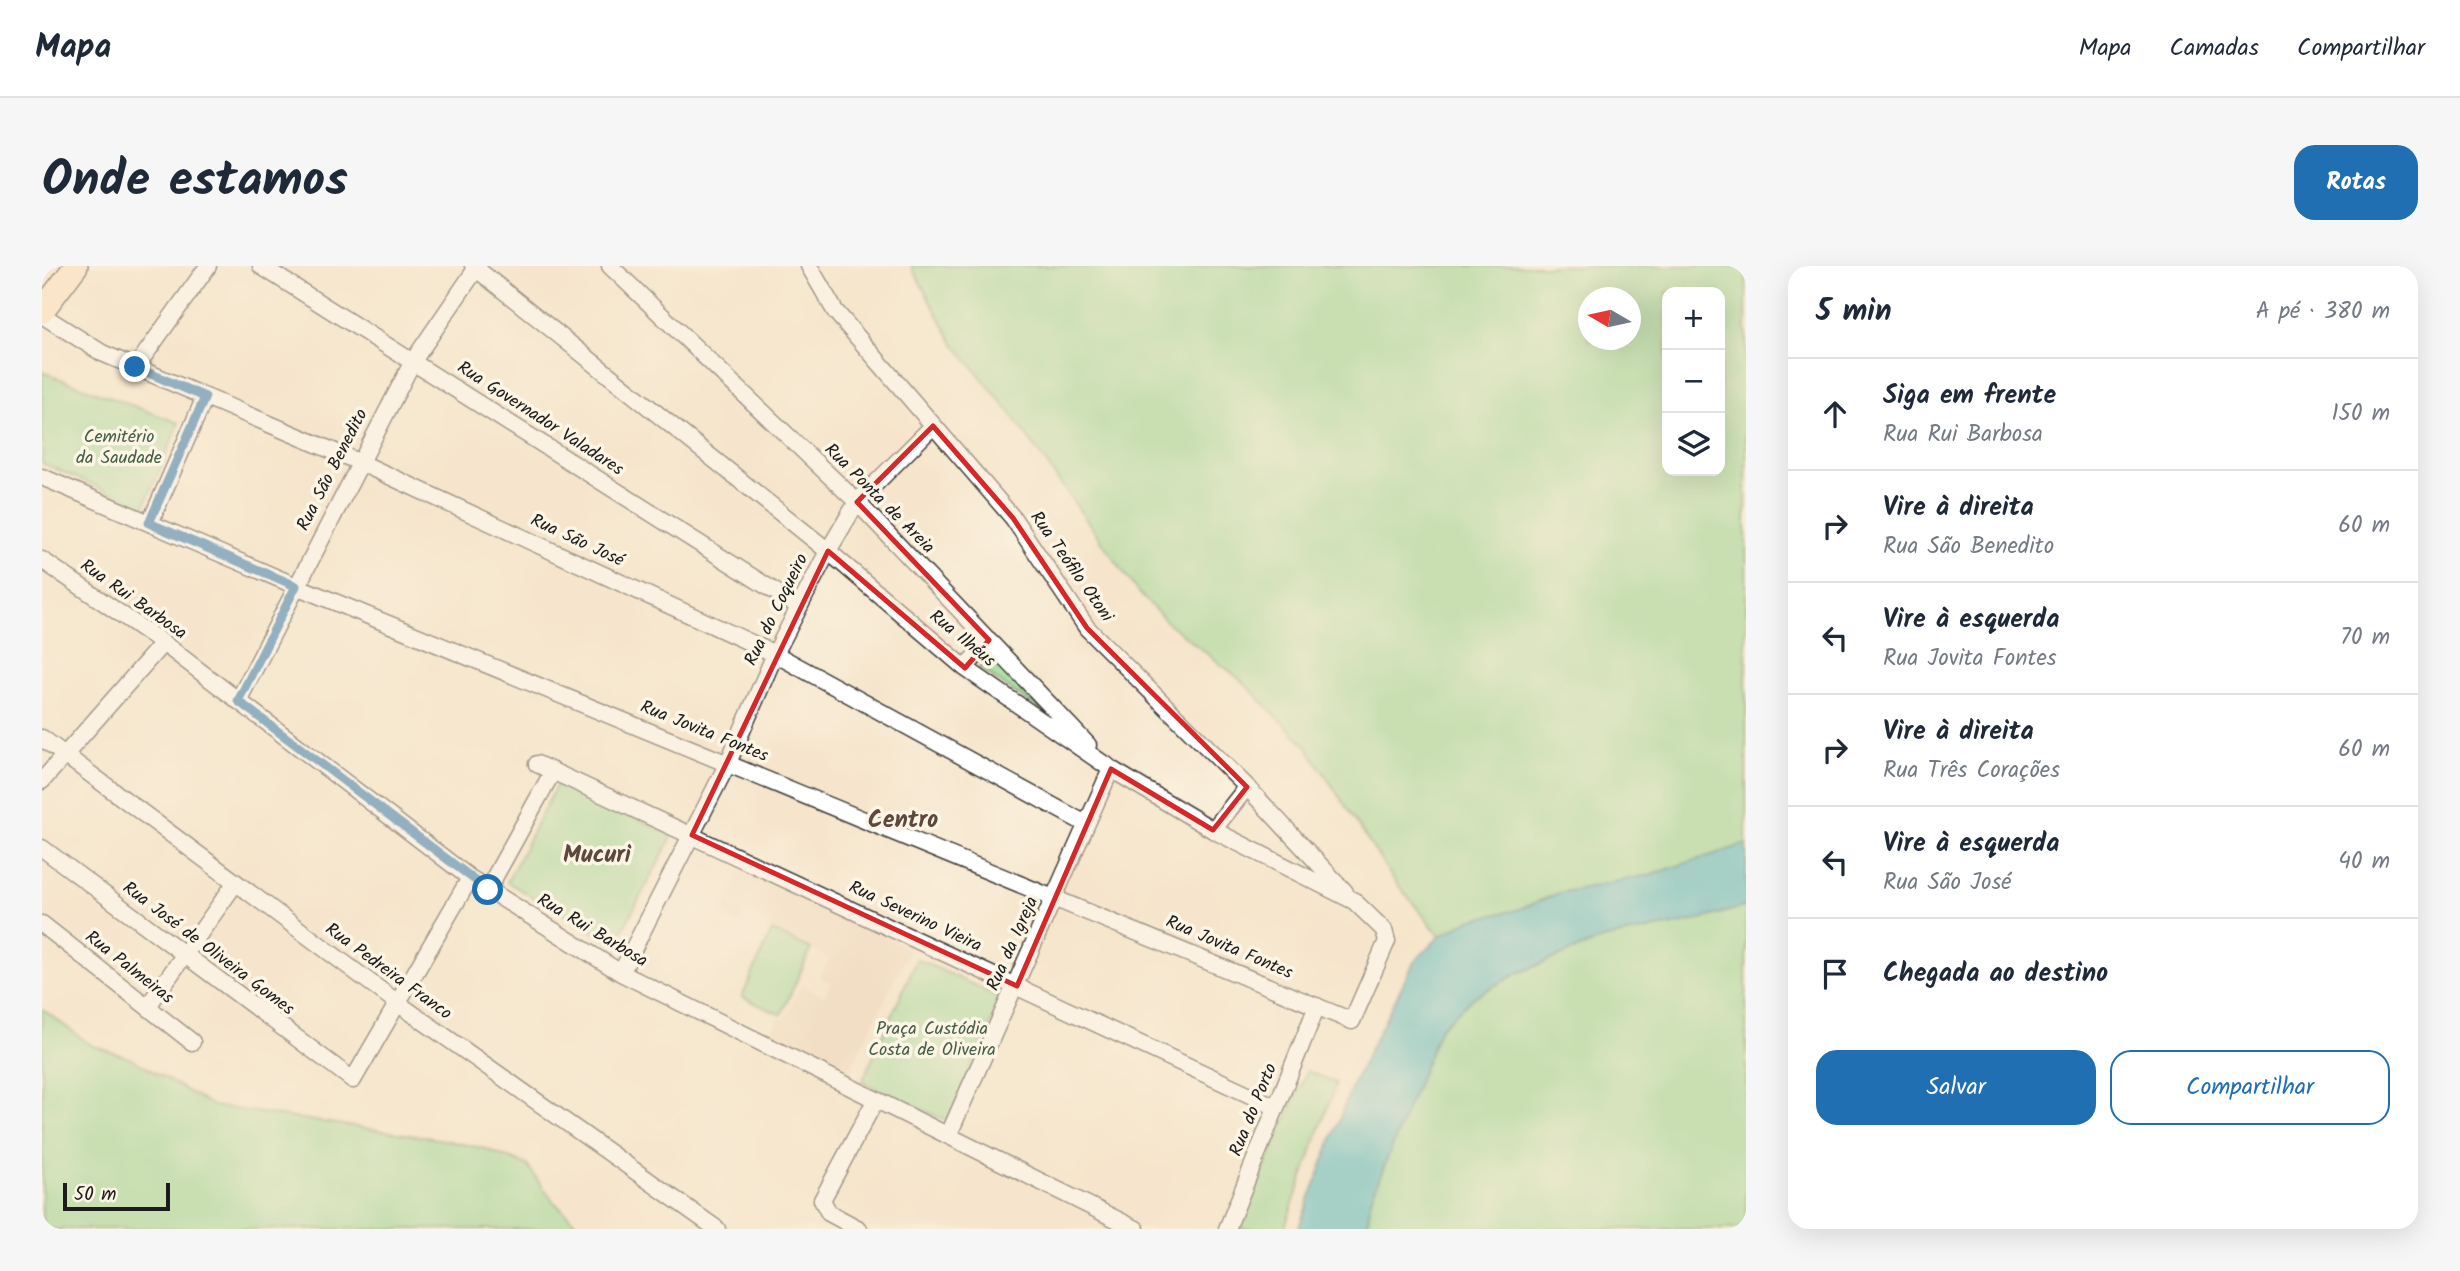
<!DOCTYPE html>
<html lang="pt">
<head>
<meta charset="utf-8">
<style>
	body { margin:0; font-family:Kalam,sans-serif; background:#f6f6f7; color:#1f2937 }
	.controls { position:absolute; right:21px; top:21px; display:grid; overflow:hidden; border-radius:14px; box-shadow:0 7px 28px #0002 }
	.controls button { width:63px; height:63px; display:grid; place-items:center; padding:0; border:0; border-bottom:2px solid #e0e1e3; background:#fff; color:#1f2937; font:35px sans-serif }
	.compass { position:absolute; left:1536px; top:21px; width:63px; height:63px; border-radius:50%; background:#fff; box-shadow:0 7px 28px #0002; rotate:279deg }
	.scale { position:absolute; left:21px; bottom:18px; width:107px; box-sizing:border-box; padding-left:7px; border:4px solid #1c1c1c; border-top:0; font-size:19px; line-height:24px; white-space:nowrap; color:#1c1c1c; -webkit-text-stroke:5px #fcf5e5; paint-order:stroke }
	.stop { position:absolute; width:21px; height:21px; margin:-16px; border:5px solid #1f6fb2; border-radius:50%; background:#fff }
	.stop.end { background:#1f6fb2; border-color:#fff; box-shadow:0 2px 7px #0008 }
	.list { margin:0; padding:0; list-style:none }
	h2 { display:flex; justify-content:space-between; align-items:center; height:91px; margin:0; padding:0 28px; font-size:30px }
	h2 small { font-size:23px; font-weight:400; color:#747a83 }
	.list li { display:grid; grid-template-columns:46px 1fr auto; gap:21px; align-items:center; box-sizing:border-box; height:112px; padding:0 28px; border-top:2px solid #e0e1e3 }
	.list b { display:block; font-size:26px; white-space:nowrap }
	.list p { margin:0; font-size:23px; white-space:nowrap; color:#747a83 }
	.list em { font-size:23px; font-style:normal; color:#747a83 }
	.actions { display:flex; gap:14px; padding:21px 28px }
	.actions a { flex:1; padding:16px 0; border:2px solid #1f6fb2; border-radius:21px; text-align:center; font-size:24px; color:#1f6fb2 }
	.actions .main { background:#1f6fb2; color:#fff }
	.icon { flex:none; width:38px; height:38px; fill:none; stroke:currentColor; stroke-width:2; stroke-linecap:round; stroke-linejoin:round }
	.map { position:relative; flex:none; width:1704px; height:963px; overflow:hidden; border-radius:21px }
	header { display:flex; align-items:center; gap:42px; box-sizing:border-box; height:98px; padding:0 35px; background:#fff; border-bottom:2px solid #e0e1e3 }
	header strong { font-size:33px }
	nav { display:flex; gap:38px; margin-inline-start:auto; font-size:24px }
	.intro { display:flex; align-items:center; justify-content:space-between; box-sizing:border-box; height:168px; padding:0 42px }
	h1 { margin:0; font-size:49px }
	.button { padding:18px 32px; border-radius:21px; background:#1f6fb2; color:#fff; font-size:24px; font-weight:700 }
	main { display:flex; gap:42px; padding:0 42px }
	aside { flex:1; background:#fff; border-radius:21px; box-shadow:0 7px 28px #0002 }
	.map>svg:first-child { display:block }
	.built { fill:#eed6bb }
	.green { fill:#92d893; stroke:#577a58; stroke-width:2; fill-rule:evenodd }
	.water { fill:#45b5bf; stroke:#30686e; stroke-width:2 }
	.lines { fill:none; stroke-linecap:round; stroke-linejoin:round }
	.street-casing { stroke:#3d3a36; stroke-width:19 }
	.secondary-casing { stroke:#3d3a36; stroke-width:26 }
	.street { stroke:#fff; stroke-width:16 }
	.secondary { stroke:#fee4c5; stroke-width:23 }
	.route { stroke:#1f6fb2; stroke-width:9 }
	.marked { fill:none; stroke:#d62828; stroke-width:5; stroke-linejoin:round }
	.labels { text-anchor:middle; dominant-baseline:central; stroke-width:7; stroke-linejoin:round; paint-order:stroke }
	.street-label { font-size:18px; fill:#1c1c1c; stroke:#fcf5e5 }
	.park-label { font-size:18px; fill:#455e46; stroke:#fcf5e5 }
	.district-label { font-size:24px; font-weight:bold; fill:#5d483d; stroke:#fcf5e5 }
</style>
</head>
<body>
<header>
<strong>Mapa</strong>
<nav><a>Mapa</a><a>Camadas</a><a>Compartilhar</a></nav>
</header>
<div class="intro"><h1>Onde estamos</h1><a class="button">Rotas</a></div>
<main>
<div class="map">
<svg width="1704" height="963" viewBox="0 0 1704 963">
	<rect width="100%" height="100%" fill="#fcf5e5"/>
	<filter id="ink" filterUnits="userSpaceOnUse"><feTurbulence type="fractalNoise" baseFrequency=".0143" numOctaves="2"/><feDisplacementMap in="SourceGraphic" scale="14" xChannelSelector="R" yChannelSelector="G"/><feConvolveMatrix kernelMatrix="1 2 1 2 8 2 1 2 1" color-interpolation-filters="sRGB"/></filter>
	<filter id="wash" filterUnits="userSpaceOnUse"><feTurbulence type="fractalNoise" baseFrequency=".00686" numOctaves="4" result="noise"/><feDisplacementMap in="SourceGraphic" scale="28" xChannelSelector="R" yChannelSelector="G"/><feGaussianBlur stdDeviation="1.57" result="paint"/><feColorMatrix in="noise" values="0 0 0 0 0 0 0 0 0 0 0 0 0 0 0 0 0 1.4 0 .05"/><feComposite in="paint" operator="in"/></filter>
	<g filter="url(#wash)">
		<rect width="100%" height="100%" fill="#f6e5cc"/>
		<path class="built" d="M701 602 868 683 806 808 728 771 737 752 742 754 759 719 782 730 789 717 778 712 787 692 730 665 726 662 728 658 703 646 697 657 679 648Z"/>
		<path class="green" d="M869 0H1704V578L1607 609 1517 627 1475 644 1427 654 1398 670 1351 613 1265 481 1200 415 1126 357 1095 325 967 145 912 78ZM1625 26H1678V205H1625ZM1546 32H1588V74H1546Z
			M0 106 137 157 102 241 0 197Z
			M950 388 1004 448 937 402Z
			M516 516 631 569 573 678 465 616Z
			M1704 640V963H1325L1329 933 1398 762 1432 731 1474 708 1560 673 1656 654Z
			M730 665 769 683 739 749 700 731Z
			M875 693 960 732 905 855 820 816Z
			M0 743 49 779 90 793 171 840 397 873 444 883 485 899 511 935 541 963H0Z
			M1265 805 1294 817 1242 963H1196Z"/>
		<path class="water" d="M1704 578V640L1656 654 1560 673 1474 708 1432 731 1398 762 1329 933 1325 963H1256L1311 817 1372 696 1398 670 1427 654 1475 644 1517 627 1607 609Z"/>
	</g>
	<g filter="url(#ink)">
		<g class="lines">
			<defs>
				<path id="street" d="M219 0 756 340
					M568 0 815 236 1046 479
					M767 0 793 45 971 252 1045 362 1205 521 1303 626
					M0 49 60 87 317 196 733 388 1044 558
					M94 101 166 0
					M0 211 254 320 1310 755 1345 675 1342 664 1312 635 1171 564 1069 503 923 402 786 285 431 0
					M108 257 163 131
					M0 294 121 377 428 612 579 707 1094 963
					M923 402 947 374
					M196 435 371 95 436 0
					M0 472 357 738 675 963
					M495 498 1234 841
					M0 515 121 377
					M1171 564 1205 521
					M0 582 311 814 428 612
					M446 623 511 505
					M0 658 150 776
					M579 707 686 497 733 388 786 285 815 236 891 160
					M106 740 192 619
					M907 868 1069 503 1063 498
					M817 963 787 947 780 934 833 835
					M1185 963 1275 740"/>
				<path id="secondary" d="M0 45 34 0"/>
			</defs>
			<use href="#street" class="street-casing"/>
			<use href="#secondary" class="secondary-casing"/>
			<use href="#street" class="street"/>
			<use href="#secondary" class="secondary"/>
		</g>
	</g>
	<g class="lines" filter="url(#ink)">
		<path class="route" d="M93 101 163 131 107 257 254 320 196 435 446 624"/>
	</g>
	<path d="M0 0H1704V963H0ZM891 160 971 252 1045 362 1205 521 1171 564 1069 503 975 720 650 569 786 285 923 402 947 374 815 236Z" fill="#f6e5cc" fill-opacity=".55" fill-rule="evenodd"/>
	<path class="marked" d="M891 160 971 252 1045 362 1205 521 1171 564 1069 503 975 720 650 569 786 285 923 402 947 374 815 236Z"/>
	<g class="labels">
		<g class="street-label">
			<text transform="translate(498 153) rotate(33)">Rua Governador Valadares</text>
			<text transform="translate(291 204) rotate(-63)">Rua São Benedito</text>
			<text transform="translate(837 233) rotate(45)">Rua Ponta de Areia</text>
			<text transform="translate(535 275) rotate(25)">Rua São José</text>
			<text transform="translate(1029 301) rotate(55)">Rua Teófilo Otoni</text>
			<text transform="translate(91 334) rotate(35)">Rua Rui Barbosa</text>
			<text transform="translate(735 344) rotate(-64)">Rua do Coqueiro</text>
			<text transform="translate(920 373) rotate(39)">Rua Ilhéus</text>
			<text transform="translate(662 466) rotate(22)">Rua Jovita Fontes</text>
			<text transform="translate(873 651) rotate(25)">Rua Severino Vieira</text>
			<text transform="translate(550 665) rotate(31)">Rua Rui Barbosa</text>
			<text transform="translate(971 678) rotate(-66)">Rua da Igreja</text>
			<text transform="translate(1187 682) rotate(23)">Rua Jovita Fontes</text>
			<text transform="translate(166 683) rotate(37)">Rua José de Oliveira Gomes</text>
			<text transform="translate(87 702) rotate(38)">Rua Palmeiras</text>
			<text transform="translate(346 706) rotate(36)">Rua Pedreira Franco</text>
			<text transform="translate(1212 844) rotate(-68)">Rua do Porto</text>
		</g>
		<g class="park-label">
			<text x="77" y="171">Cemitério<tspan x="77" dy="21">da Saudade</tspan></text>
			<text x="890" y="763">Praça Custódia<tspan x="890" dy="21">Costa de Oliveira</tspan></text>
		</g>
		<g class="district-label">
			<text x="861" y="554">Centro</text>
			<text x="555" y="589">Mucuri</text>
		</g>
	</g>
</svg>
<div class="controls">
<button>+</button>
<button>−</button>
<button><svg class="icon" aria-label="layers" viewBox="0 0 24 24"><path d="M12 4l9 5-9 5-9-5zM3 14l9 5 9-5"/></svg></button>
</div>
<svg class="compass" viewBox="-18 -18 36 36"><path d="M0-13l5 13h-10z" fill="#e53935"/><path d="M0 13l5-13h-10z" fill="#747a83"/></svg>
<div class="scale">50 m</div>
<div class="stop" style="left:446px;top:624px"></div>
<div class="stop end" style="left:93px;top:101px"></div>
</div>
<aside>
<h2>5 min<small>A pé · 380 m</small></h2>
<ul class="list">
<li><svg class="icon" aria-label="ahead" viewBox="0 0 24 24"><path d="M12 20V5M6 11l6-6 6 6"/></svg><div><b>Siga em frente</b><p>Rua Rui Barbosa</p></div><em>150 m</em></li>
<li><svg class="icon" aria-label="right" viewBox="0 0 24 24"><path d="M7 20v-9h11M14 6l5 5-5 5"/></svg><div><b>Vire à direita</b><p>Rua São Benedito</p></div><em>60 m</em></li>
<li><svg class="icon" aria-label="left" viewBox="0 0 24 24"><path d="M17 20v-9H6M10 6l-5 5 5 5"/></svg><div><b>Vire à esquerda</b><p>Rua Jovita Fontes</p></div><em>70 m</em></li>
<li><svg class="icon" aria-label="right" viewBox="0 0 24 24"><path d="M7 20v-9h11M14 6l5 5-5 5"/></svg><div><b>Vire à direita</b><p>Rua Três Corações</p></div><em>60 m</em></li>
<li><svg class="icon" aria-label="left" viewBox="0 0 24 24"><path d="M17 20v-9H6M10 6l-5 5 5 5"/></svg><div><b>Vire à esquerda</b><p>Rua São José</p></div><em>40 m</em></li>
<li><svg class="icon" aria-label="arrive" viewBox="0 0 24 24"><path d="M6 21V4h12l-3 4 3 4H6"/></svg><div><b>Chegada ao destino</b></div></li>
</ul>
<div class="actions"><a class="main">Salvar</a><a>Compartilhar</a></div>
</aside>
</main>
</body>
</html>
